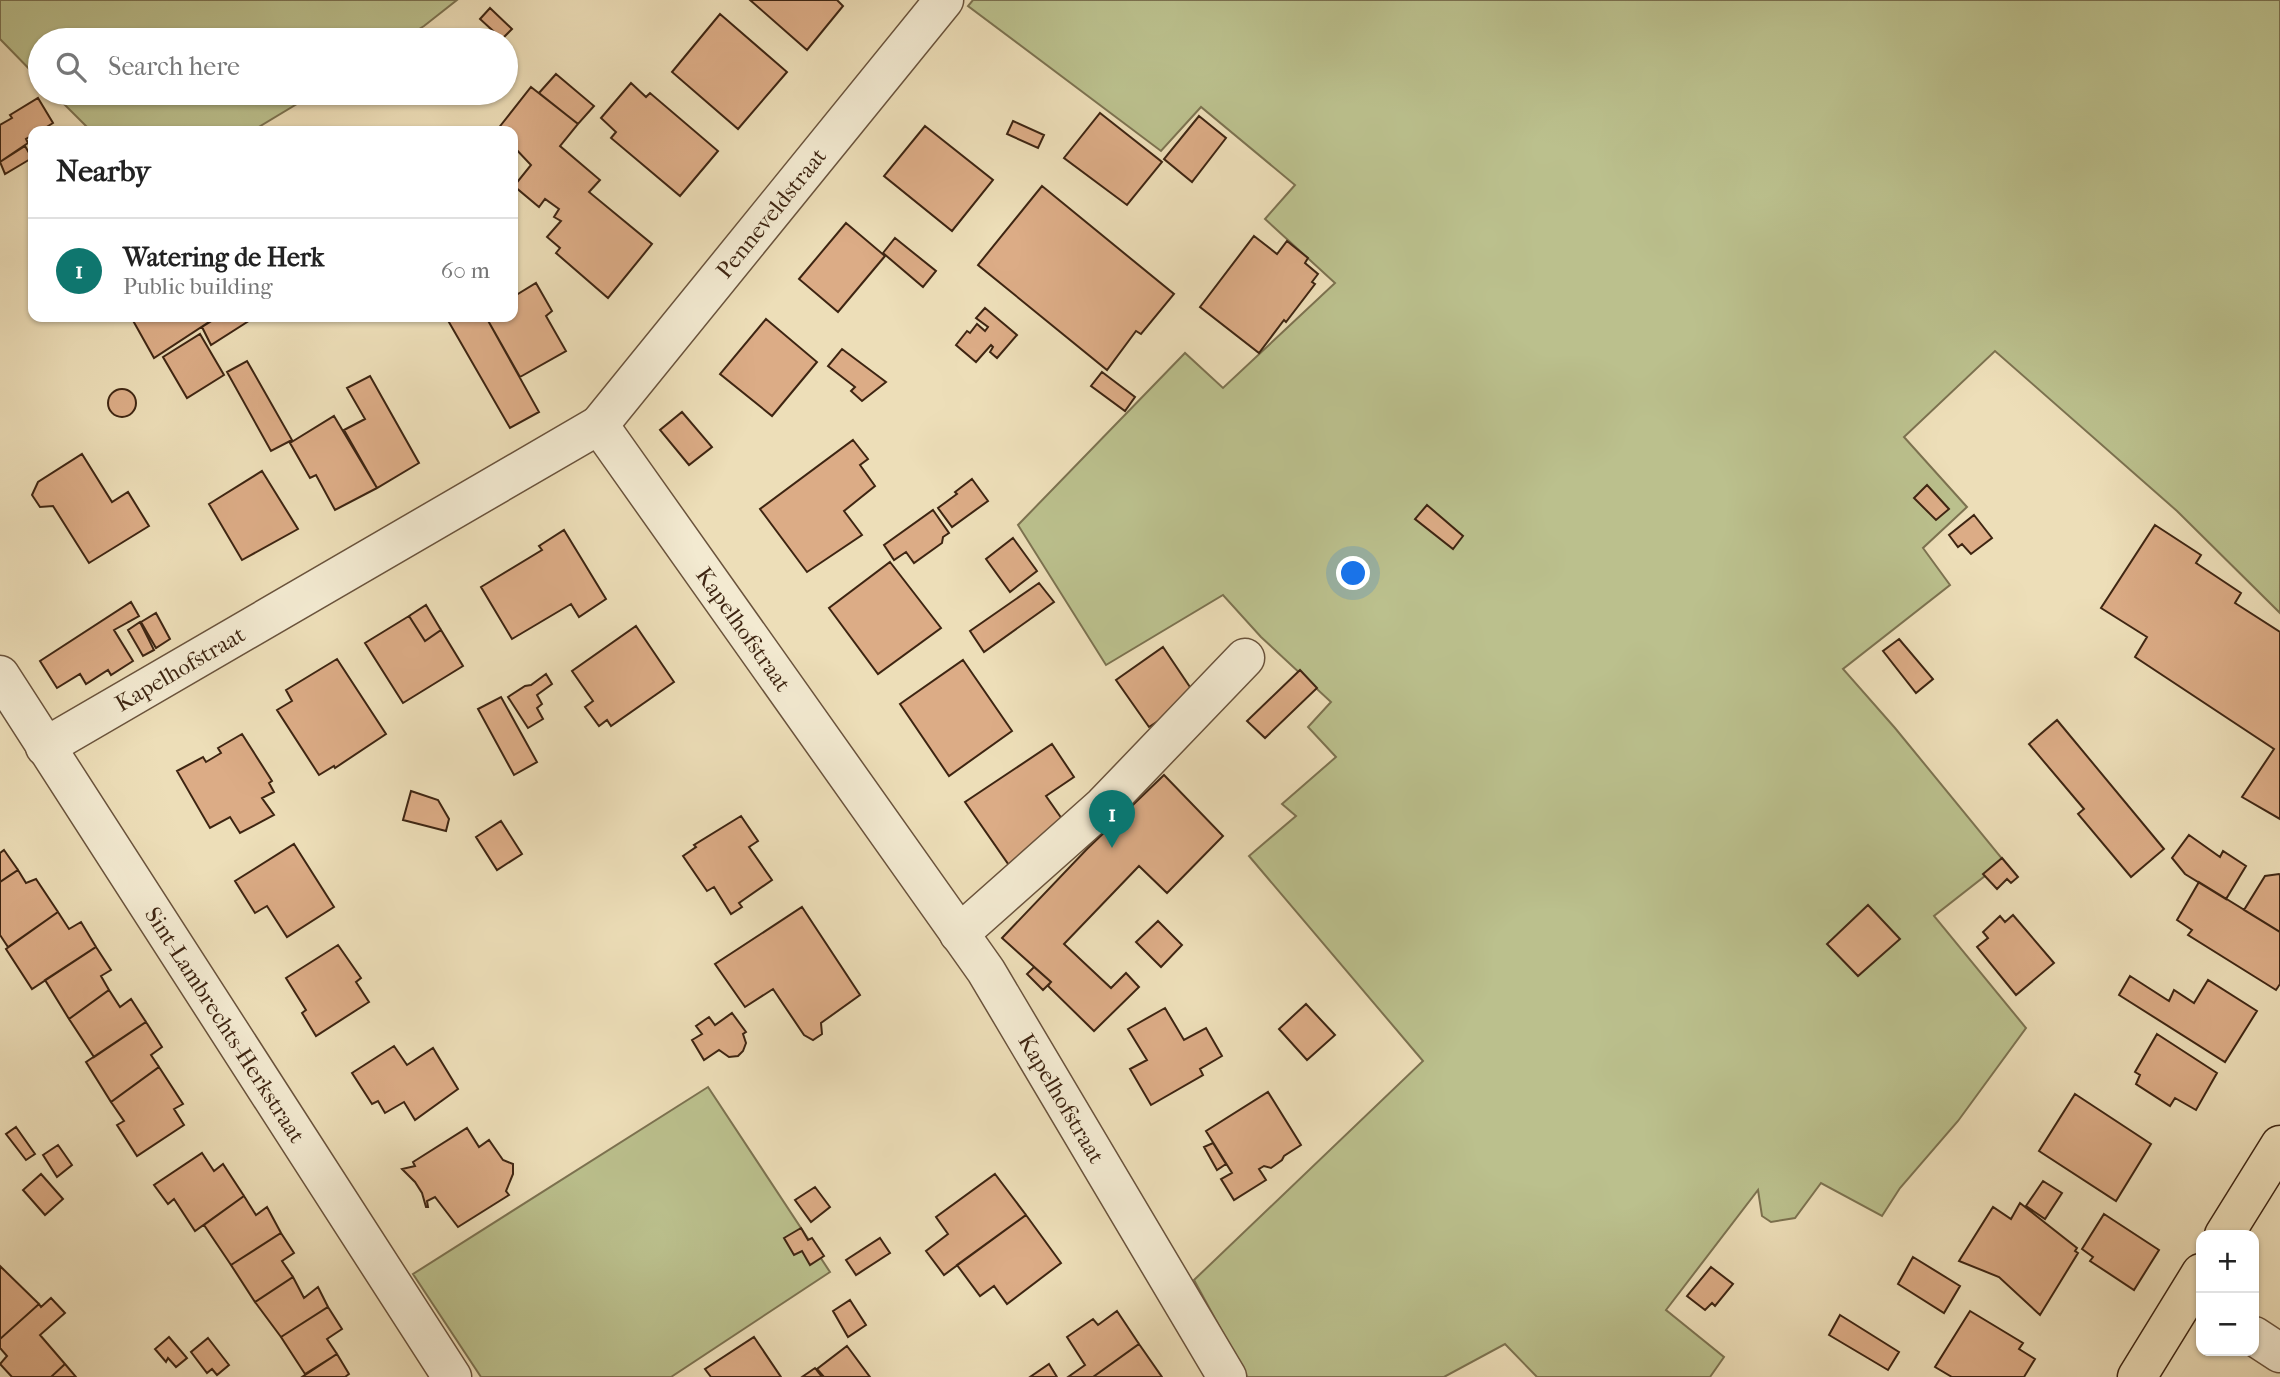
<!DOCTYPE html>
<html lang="en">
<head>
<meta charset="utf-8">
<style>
	body { margin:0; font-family:"IM FELL French Canon",serif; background:#f6f6f6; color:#222 }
	.controls { position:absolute; right:21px; bottom:21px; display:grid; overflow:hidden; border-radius:14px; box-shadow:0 2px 5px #0004 }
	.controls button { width:63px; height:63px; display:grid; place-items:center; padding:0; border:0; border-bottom:2px solid #e0e0e0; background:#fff; color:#222; font:35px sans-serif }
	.you { position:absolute; left:1354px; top:574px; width:24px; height:24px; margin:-18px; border:5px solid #fff; border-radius:50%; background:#1a73e8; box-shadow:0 0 0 10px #1a73e833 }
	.badge { display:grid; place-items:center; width:46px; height:46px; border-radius:50%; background:#0f766e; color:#fff; font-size:23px; font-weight:700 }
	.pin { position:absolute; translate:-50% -58px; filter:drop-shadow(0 2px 4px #0008) }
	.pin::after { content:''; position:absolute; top:37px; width:24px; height:21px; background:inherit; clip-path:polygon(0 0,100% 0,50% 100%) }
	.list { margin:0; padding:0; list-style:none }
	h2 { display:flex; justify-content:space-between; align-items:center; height:91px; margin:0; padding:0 28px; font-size:30px }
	h2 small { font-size:23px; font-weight:400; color:#767676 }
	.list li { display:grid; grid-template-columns:46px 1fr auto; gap:21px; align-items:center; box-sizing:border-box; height:105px; padding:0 28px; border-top:2px solid #e0e0e0 }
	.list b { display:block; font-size:26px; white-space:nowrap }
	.list p { margin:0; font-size:23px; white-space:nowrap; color:#767676 }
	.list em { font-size:23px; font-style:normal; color:#767676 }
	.icon { flex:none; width:38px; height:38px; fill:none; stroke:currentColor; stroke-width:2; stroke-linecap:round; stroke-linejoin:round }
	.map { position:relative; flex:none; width:2280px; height:1377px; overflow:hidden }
	.search { position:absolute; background:#fff; box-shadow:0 2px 5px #0004; left:28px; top:28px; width:490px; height:77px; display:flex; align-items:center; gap:18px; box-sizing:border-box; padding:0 24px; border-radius:38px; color:#767676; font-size:26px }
	.panel { position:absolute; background:#fff; box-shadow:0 2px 5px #0004; left:28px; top:126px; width:490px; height:196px; border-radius:14px }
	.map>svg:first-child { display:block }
	.green { fill:#bbc08d; stroke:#7c7250; stroke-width:2 }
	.building { fill:#dcac86; stroke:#3e2512; stroke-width:2 }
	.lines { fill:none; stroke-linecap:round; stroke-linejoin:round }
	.minor-casing { stroke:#6a533c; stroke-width:41 }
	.major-casing { stroke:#3e2512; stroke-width:41 }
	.minor { stroke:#f3ead1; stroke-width:38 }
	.major { stroke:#eddeb8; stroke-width:38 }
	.labels { text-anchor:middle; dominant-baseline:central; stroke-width:5; stroke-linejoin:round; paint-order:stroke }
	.street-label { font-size:23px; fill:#3e2512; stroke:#f3ead1 }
</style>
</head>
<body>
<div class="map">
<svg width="2280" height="1377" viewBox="0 0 2280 1377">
	<rect width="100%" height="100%" fill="#eddeb8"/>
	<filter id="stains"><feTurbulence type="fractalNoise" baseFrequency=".00286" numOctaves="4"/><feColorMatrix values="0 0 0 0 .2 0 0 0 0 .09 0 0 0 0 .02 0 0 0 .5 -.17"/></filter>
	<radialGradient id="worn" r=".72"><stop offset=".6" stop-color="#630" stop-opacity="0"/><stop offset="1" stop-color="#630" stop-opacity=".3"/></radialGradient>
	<path class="green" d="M0 0H457L424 26 401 40H40V80L0 39Z
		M973 0H2280V613L2177 511 1995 351 1904 437 1967 507 1923 548 1950 585 1843 669 1895 728 2004 861 1934 916 2026 1028 1958 1121 1900 1188 1882 1216 1821 1183 1795 1218 1771 1222 1762 1216 1758 1190 1666 1310 1724 1357 1710 1377H1537L1505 1344 1444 1377H1247L1194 1280 1423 1061 1249 856 1296 816 1282 804 1336 757 1308 727 1331 702 1261 637 1223 595 1106 665 1018 525 1185 353 1223 388 1335 283 1265 219 1295 185 1201 107 1161 151 968 6Z
		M53 93H315L252 131H91Z
		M708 1087 830 1272 671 1377H481L413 1274Z"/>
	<path class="building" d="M750 0H837L843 6 807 50Z
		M490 8 512 29 502 39 480 19Z
		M720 14 787 72 738 129 672 72Z
		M556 74 594 106 578 124 539 93Z
		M631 83 646 97 650 93 718 151 680 196 611 138 616 132 601 118Z
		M531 87 578 124 560 146 600 180 589 192 652 244 608 298 556 253 560 248 547 237 561 221 554 217 559 209 545 199 539 207 514 186 531 165 513 146V131L497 130Z
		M38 98 53 123 40 131H33V135L26 139 28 143 0 162V125L12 118 10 115Z
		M1100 113 1162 162 1127 205 1064 158Z
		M1199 116 1226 138 1192 182 1164 159Z
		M1013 121 1044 135 1038 148 1007 134Z
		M925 126 993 180 952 231 884 176Z
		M25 146 32 158 5 174 0 162Z
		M1042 186 1174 294 1141 334 1136 331 1107 370 978 265Z
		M846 223 885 256 838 312 799 279Z
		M1254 236 1277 254 1287 241 1308 258 1305 263 1318 274 1312 282 1315 284 1286 322 1284 320 1259 353 1200 307Z
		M895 238 936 271 923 287 883 253Z
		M536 283 552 311 546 316 566 351 520 377 486 317H513V297Z
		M985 308 1017 335 997 358 990 352 993 347 991 345 976 362 956 345 967 331 970 333 977 324 985 331 988 327 976 318Z
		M131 317H214L215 318 154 358Z
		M218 317H255L211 345 202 327Z
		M446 317H486L539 412 510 428Z
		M766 319 817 362 772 416 720 374Z
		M200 334 224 375 187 398 163 357Z
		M842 349 886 382 862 401 851 391 855 387 828 366Z
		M247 361 292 440 271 451 227 372Z
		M1102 372 1135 397 1125 411 1091 386Z
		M370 376 419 463 377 488 344 430 365 419 347 388Z
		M108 403a14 14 0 1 1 28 0a14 14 0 1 1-28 0Z
		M682 412 712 447 689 465 660 430Z
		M334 416 377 488 335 510 316 475 310 478 290 443Z
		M853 440 868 459 860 465 875 486 844 511 862 535 807 572 760 509Z
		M82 454 112 502 128 492 149 526 89 563 53 506 40 507 32 495 38 482Z
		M262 471 298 529 242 560 209 504Z
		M972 479 988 501 952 527 938 508 957 494 955 492Z
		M1927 485 1949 509 1936 520 1914 498Z
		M1427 505 1463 536 1453 549 1415 519Z
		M933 510 949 533 943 537 942 543 914 563 906 552 894 560 884 545Z
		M1974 515 1992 538 1971 554 1962 544 1958 547 1949 535Z
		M2155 525 2201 555 2196 563 2241 593 2235 603 2280 632V819L2242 797 2274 749 2135 657 2147 637 2101 608Z
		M564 530 606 599 579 617 571 604 512 639 481 587 542 550 539 546Z
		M1013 538 1037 571 1010 592 986 559Z
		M890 562 941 628 878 674 829 608Z
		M1039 583 1054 602 984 652 970 631Z
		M131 602 139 616 114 630 133 661 111 675 108 670 86 684 80 674 57 688 40 661Z
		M426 605 441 630 425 641 409 616Z
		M156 613 170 639 156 648 141 622Z
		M409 616 425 641 441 630 463 666 403 703 365 643Z
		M140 622 154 650 143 656 128 630Z
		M636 626 674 682 611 726 607 720 599 726 585 707 593 701 572 671Z
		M1899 639 1933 679 1916 693 1883 651Z
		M1163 647 1196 696 1149 727 1116 680Z
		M337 659 386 734 335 768 334 766 319 775 277 710 292 701 286 690Z
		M963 660 1012 731 949 776 900 704Z
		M1300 670 1317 688 1265 738 1247 721Z
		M546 674 552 684 537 695 542 704 537 708 543 719 528 728 508 697 525 686 531 685Z
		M501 697 537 762 514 775 478 709Z
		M2057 720 2164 849 2131 877 2078 814 2084 809 2029 744Z
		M242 734 272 781 269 783 274 792 262 798 274 815 240 833 230 817 210 828 177 771 203 757 206 762 221 753 218 748Z
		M1052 744 1074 777 1046 796 1069 829 1011 868 965 802Z
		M1164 775 1223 836 1167 893 1139 866 1064 944 1111 988 1126 973 1139 987 1094 1031 1048 986 1051 982 1002 938 1087 849Z
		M411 791 438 800 449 819 446 831 403 820Z
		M741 816 758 841 749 847 772 880 739 903 742 907 731 914 714 887 707 891 683 856 696 847 694 845Z
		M501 821 522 854 497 870 476 837Z
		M2189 835 2220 857 2223 851 2246 866 2226 899 2185 874 2172 858Z
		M294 844 334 907 287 937 267 906 255 913 235 881Z
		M4 850 18 870 0 882V853Z
		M2002 858 2018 877 2011 883 2007 879 1997 889 1983 874Z
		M18 870 26 883 36 879 58 912 8 947 0 935V882Z
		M2279 874 2280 875V932L2244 910 2265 876Z
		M2199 882 2280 932V984L2276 990 2188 935 2192 930 2177 920Z
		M1868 905 1900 939 1858 976 1827 944Z
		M802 907 860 995 821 1023 822 1034 813 1040 804 1035 773 989 745 1007 715 964Z
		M58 912 69 929 81 922 96 947 32 989 6 949Z
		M2013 915 2054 963 2016 995 1977 947 1988 938 1983 932 2000 916 2005 922Z
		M1158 921 1182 945 1161 967 1136 942Z
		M338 945 361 978 356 982 369 1002 316 1036 302 1013 306 1010 286 978Z
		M96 947 111 970 101 976 109 990 69 1019 45 980Z
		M1034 967 1051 982 1043 990 1027 974Z
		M2130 976 2169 1001 2174 990 2194 1003 2208 980 2257 1011 2225 1062 2119 995Z
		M109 990 120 1007 131 999 146 1022 94 1057 69 1019Z
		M1306 1004 1335 1035 1307 1060 1279 1029Z
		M1165 1008 1184 1040 1206 1028 1222 1056 1200 1069 1203 1075 1151 1105 1130 1069 1147 1060 1128 1029Z
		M732 1013 746 1032 743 1034 746 1043 743 1051 738 1056 729 1057 719 1050 704 1060 692 1040 702 1034 696 1026 709 1017 715 1025Z
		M146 1022 162 1047 151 1055 159 1067 111 1102 86 1062Z
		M2157 1034 2217 1073 2196 1110 2175 1098 2170 1106 2136 1084 2140 1075 2135 1072Z
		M394 1046 407 1065 433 1048 458 1089 415 1120 404 1102 385 1113 378 1101 372 1104 352 1073Z
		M159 1067 183 1104 174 1109 184 1125 137 1156 117 1125 124 1121 111 1102Z
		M1268 1092 1301 1145 1284 1156 1282 1160 1271 1168 1264 1166 1259 1169 1266 1180 1234 1200 1221 1179 1232 1173 1206 1131Z
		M2075 1094 2151 1144 2116 1201 2039 1151Z
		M16 1127 35 1154 26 1160 6 1134Z
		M467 1128 479 1147 489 1140 503 1160 513 1164V1174L506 1191 509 1195 458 1227 435 1197 427 1201 428 1207H426L422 1193 415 1182 402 1169 415 1166 413 1162Z
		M1213 1143 1226 1164 1217 1170 1204 1147Z
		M58 1145 72 1165 57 1177 43 1155Z
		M202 1153 214 1171 223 1164 244 1196 195 1231 174 1199 168 1204 154 1185Z
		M41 1174 63 1199 45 1215 23 1190Z
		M995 1174 1026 1215 944 1275 926 1251 948 1234 936 1217Z
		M2043 1181 2062 1193 2045 1219 2026 1206Z
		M815 1187 830 1207 811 1222 795 1200Z
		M244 1196 256 1215 267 1207 281 1233 231 1265 204 1225Z
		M2020 1203 2077 1248 2075 1251 2078 1253 2040 1315 1999 1277 1959 1261 1993 1207 2011 1219Z
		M2104 1214 2159 1250 2134 1290 2090 1261 2093 1257 2082 1249Z
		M1026 1215 1061 1263 1007 1304 994 1286 980 1296 957 1265Z
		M801 1228 808 1240 812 1238 824 1256 810 1265 802 1251 794 1255 784 1238Z
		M281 1233 294 1253 282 1261 293 1277 255 1302 231 1265Z
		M880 1238 890 1253 856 1275 846 1260Z
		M1913 1257 1960 1286 1944 1313 1898 1284Z
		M0 1266 39 1304 0 1339Z
		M1711 1267 1733 1284 1715 1306 1712 1303 1705 1310 1687 1296Z
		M293 1277 304 1298 318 1287 328 1307 281 1337 255 1302Z
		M51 1298 65 1313 40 1335 65 1364 51 1377H12L0 1364 7 1356 0 1348V1339L39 1304 41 1307Z
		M850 1300 866 1325 848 1337 833 1311Z
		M328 1307 342 1329 327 1339 337 1354 305 1374 281 1337Z
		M1117 1311 1139 1344 1093 1377H1068L1085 1365 1067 1337 1093 1319 1098 1325Z
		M1970 1311 2023 1343 2019 1349 2035 1359 2024 1377H1952L1935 1367Z
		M1840 1315 1899 1352 1888 1370 1829 1335Z
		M169 1337 187 1358 176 1367 168 1358 166 1362 155 1349Z
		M754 1337 781 1377H711L705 1369Z
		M208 1338 229 1365 217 1375 212 1369 207 1373 191 1352Z
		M1139 1344 1162 1377H1093Z
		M847 1346 870 1377H824L817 1369Z
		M337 1354 349 1374 345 1377H302Z
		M65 1364 76 1377H51Z
		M1049 1364 1057 1377H1030Z
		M815 1368 822 1377H802Z"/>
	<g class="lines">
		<defs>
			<g id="minor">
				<path id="s1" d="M599 425 944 0"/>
				<path id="s2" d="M0 675 452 1377"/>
				<path id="s3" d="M45 747 599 425 986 971 1227 1377"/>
				<path d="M959 934 1103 806 1245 658"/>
				<path d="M2254 1336 2280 1353"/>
			</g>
			<path id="major" d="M2224 1235 2280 1145
				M2137 1377 2201 1273"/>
		</defs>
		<use href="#minor" class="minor-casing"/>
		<use href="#major" class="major-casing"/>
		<use href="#minor" class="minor"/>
		<use href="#major" class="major"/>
	</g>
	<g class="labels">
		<g class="street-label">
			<text stroke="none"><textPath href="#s1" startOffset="273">Penneveldstraat</textPath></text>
			<text stroke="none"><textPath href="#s3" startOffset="891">Kapelhofstraat</textPath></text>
			<text stroke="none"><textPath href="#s3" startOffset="156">Kapelhofstraat</textPath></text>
			<text stroke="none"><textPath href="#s2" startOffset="416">Sint-Lambrechts-Herkstraat</textPath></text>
			<text stroke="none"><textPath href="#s3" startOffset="1458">Kapelhofstraat</textPath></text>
		</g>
	</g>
	<rect width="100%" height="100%" filter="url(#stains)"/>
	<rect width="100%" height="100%" fill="url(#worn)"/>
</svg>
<div class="controls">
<button>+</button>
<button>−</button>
</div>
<div class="you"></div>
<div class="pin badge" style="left:1112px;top:848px">1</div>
<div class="search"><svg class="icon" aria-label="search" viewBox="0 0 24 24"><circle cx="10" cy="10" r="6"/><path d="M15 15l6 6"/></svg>Search here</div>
<section class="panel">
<h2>Nearby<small></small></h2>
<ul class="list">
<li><span class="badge">1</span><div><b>Watering de Herk</b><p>Public building</p></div><em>60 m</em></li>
</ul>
</section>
</div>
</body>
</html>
